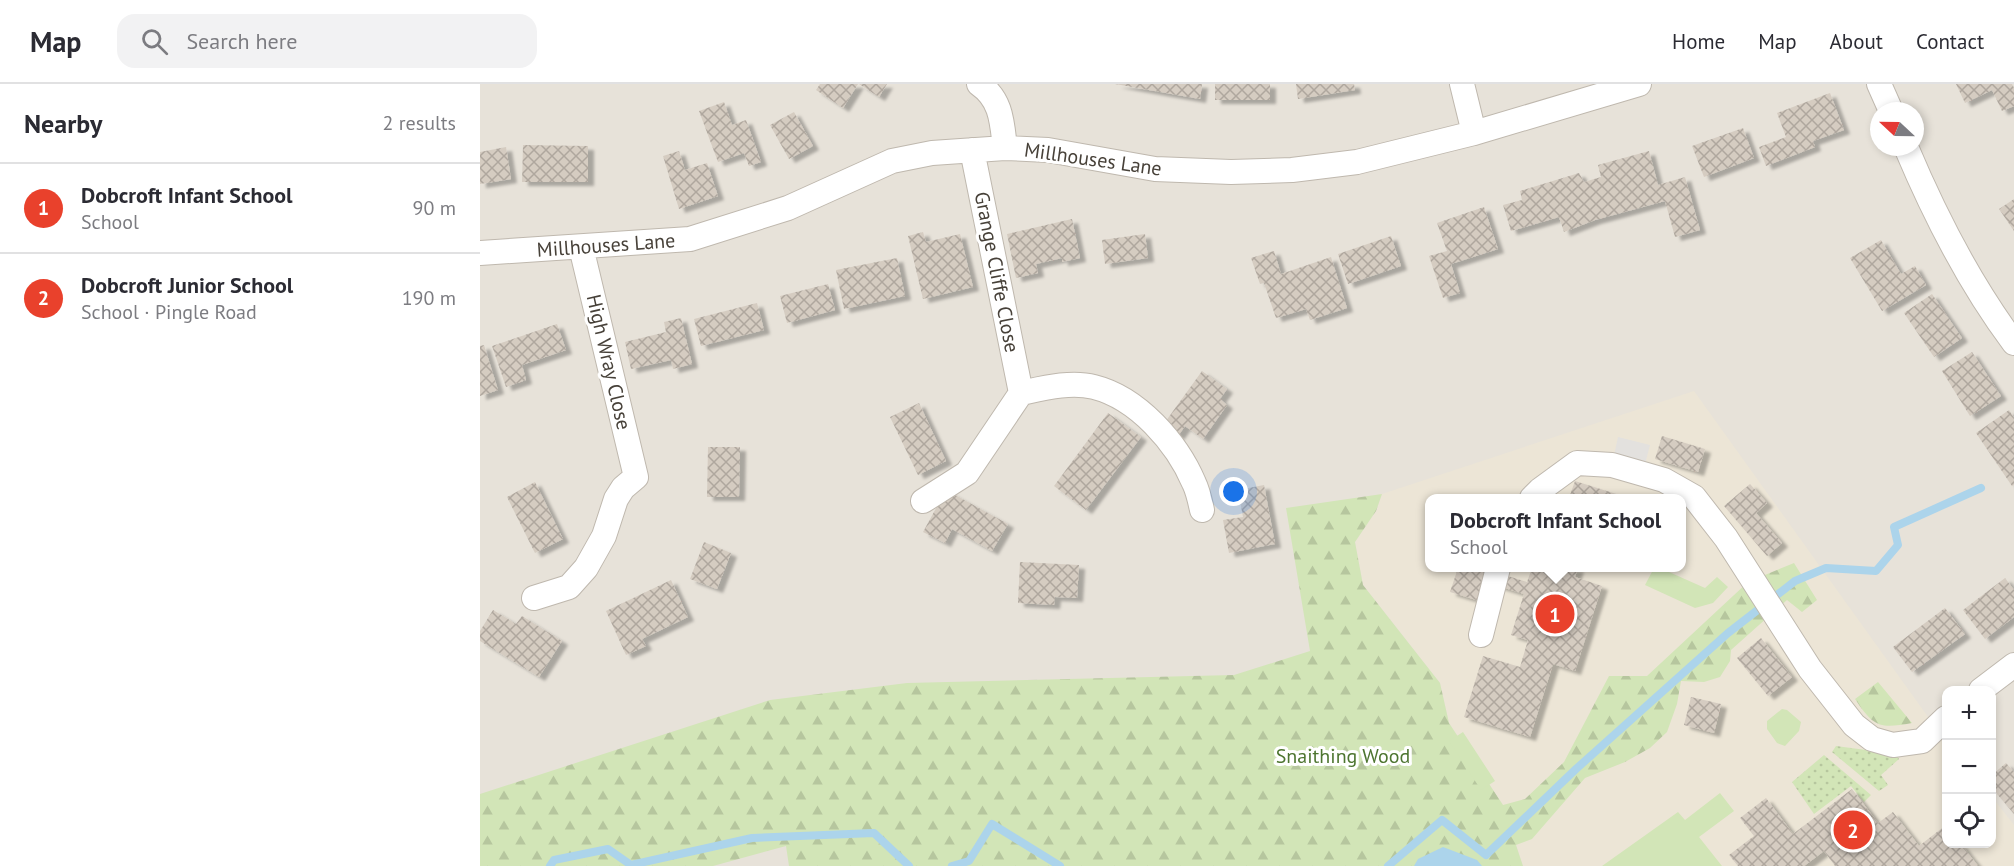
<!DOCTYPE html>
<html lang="en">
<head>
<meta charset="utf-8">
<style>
	body { margin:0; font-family:"PT Sans",sans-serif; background:#f2f2f3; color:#2b2b33 }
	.controls { position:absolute; right:18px; bottom:18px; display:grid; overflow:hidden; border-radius:12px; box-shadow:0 3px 9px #0003 }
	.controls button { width:54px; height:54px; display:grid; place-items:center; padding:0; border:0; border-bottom:2px solid #e1e1e2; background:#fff; color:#2b2b33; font:30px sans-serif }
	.compass { position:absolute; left:1390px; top:18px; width:54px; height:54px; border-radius:50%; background:#fff; box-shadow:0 3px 9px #0003; rotate:292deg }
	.you { position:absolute; left:754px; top:408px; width:21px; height:21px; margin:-15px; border:4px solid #fff; border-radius:50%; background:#1a73e8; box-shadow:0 0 0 9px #1a73e833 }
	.badge { display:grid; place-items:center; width:39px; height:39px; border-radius:50%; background:#e9412c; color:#fff; font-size:20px; font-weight:700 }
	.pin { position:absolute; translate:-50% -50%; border:3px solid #fff; box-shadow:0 2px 6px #0006 }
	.popup { position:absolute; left:945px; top:410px; width:261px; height:78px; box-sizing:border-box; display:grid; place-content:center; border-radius:12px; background:#fff; filter:drop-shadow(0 2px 4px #0005); font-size:20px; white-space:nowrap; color:#7c7c81 }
	.popup b { font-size:22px; color:#2b2b33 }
	.popup::after { content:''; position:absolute; left:50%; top:100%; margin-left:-12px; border:12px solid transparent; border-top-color:#fff }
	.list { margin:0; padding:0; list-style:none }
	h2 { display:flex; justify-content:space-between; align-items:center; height:78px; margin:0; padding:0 24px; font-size:26px }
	h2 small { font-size:20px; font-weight:400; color:#7c7c81 }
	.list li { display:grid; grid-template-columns:39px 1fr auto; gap:18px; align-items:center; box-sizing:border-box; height:90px; padding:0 24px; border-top:2px solid #e1e1e2 }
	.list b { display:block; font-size:22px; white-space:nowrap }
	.list p { margin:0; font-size:20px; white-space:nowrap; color:#7c7c81 }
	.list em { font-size:20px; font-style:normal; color:#7c7c81 }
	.icon { flex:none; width:33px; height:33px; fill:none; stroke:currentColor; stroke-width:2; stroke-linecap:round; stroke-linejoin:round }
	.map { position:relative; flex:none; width:1534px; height:782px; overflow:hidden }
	header { display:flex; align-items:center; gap:36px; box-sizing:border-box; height:84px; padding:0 30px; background:#fff; border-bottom:2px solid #e1e1e2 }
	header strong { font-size:28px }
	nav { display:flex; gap:33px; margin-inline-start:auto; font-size:21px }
	.search { width:420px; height:54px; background:#f2f2f3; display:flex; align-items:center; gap:15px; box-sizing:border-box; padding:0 21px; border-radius:18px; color:#7c7c81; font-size:22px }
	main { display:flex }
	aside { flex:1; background:#fff }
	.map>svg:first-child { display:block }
	.residential { fill:#e7e2d9; fill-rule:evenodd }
	.education { fill:#ece5d6; fill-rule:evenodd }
	.grass { fill:url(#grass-dots) }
	.forest { fill:url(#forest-firs) }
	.park { fill:#d2e5b7 }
	.parking { fill:#e3e1de }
	.water { fill:#acd4eb }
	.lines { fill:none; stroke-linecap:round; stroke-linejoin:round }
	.stream { stroke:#acd4eb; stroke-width:8 }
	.building { fill:url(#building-cross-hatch); filter:url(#shadow) }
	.minor-casing { stroke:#bfb8ae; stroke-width:26 }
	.minor { stroke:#fff; stroke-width:24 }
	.labels { text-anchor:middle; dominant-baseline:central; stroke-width:6; stroke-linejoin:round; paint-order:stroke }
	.street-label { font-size:20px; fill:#474139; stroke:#fff }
	.park-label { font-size:20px; fill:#4d7530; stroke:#fff }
</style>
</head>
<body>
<header>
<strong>Map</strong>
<div class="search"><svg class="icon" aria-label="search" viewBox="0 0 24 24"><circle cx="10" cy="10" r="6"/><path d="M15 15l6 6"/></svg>Search here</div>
<nav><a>Home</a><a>Map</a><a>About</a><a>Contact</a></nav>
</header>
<main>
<aside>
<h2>Nearby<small>2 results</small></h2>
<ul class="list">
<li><span class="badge">1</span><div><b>Dobcroft Infant School</b><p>School</p></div><em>90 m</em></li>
<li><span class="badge">2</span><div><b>Dobcroft Junior School</b><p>School · Pingle Road</p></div><em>190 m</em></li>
</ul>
</aside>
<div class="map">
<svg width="1534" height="782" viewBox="0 0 1534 782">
	<defs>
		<pattern id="grass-dots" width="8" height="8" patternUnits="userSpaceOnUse" patternTransform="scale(1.5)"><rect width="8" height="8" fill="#d2e5b7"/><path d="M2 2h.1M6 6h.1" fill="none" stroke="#b6c69e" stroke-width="1.8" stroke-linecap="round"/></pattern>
		<pattern id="forest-firs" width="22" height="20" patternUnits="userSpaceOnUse" patternTransform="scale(1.5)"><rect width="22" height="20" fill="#d2e5b7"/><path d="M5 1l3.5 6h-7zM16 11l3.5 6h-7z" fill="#b6c69e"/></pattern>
		<pattern id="building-cross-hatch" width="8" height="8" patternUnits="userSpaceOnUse" patternTransform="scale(1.5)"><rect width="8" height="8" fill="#d5ccc1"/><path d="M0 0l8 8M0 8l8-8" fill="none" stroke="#afa79e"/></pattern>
		<filter id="shadow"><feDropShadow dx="6" dy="4" stdDeviation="1.5" flood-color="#0004"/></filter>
	</defs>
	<rect width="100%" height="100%" fill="#f4f1ea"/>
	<path class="residential" d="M0 0H1534V782H0ZM1399 27H1435V63H1399ZM949 414H1201V484H949ZM1466 606H1512V760H1466Z"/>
	<path class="education" d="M1214 307 1466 658V760H1512V713L1534 741V782H1043L1023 721 969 639 960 599 883 501 875 458 896 427 902 410ZM949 414H1201V484H949Z"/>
	<path class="grass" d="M1356 662 1416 670 1419 675 1401 691 1408 701 1399 707 1352 668Z
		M1344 671 1391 711 1384 718 1371 702 1334 730 1312 698Z"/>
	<path class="forest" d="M902 410 896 427 875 458 883 501 960 599 969 639 1023 721 1045 715 1084 678 1129 592H1167L1268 498 1314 479 1337 516 1322 528 1307 516 1251 566 1250 577 1240 593 1224 598 1201 597 1197 620 1187 648 1170 664 1145 678 1105 694 1052 755 1036 761 1043 782H309L306 762 233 782H0V710L290 616 427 599 754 591 830 567 806 424Z
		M1398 598 1432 639C1399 645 1394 643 1375 615Z"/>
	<path class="park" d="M1174 484H1180L1225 504 1237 493 1248 503 1233 519 1215 524 1165 501Z
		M1302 625 1307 626 1321 638 1319 647 1305 662 1297 659 1287 645V637Z
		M983 648 1015 697 1001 706 969 657Z
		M1240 709 1254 727 1219 753 1242 782H1122L1198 728 1205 736Z"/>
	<path class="parking" d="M1138 353 1170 361 1164 384 1133 376Z"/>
	<path class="water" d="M963 763 997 776 1002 782H934L938 775Z"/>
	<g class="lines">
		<path class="stream" d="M70 782 74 776 128 765 151 781 272 754 394 749 429 782
			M472 782 489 777 512 740 580 782
			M908 782 962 736 1006 771 1096 685 1248 549 1315 497 1346 484 1396 487 1418 461 1414 443 1501 404"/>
	</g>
	<path class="building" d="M340 0H378L363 24 336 6Z
		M379 0H407L399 13Z
		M635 0H722L720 15Z
		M735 0H790V16H735Z
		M816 0H874L875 6 818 15Z
		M1476 0H1532L1534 4V22L1522 27 1512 6 1485 19Z
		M1350 9 1364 46 1333 57 1335 63 1286 82 1279 63 1306 53 1297 29Z
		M244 18 252 41 266 36 281 78 269 82 264 69 238 78 219 27Z
		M314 28 333 62 309 75 290 41Z
		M1263 44 1274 74 1224 93 1212 62Z
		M43 61 108 62V98H42Z
		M26 63 31 95 0 100V68Z
		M199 67 205 86 227 79 238 112 199 125 183 72Z
		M1169 67 1178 101 1205 93 1220 146 1195 153 1185 117 1115 136 1084 148 1079 133 1031 147 1023 121 1042 116 1040 107 1099 89 1104 98 1121 93 1118 81Z
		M1534 115V147L1519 125Z
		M1004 123 1018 165 971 180 980 209 963 214 949 172 967 167 957 139Z
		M592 135 600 174 582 178V174L556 180 558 189 536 194 527 150Z
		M443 148 446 158 480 150 493 203 443 215 428 152Z
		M665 150 668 174 625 180 622 156Z
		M911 152 921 182 868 200 858 170Z
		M1401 156 1421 190 1435 182 1446 201 1402 227 1370 174Z
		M794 167 801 190 851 173 867 224 830 236 826 225 796 234 784 199 780 200 771 174Z
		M417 174 425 212 364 225 356 186Z
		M348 200 355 226 307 239 300 212Z
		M1452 210 1482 254 1454 273 1424 229Z
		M277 219 284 246 221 262 214 235Z
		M201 234 212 280 193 285 191 276 151 285 145 258 186 248 184 238Z
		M77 240 86 266 42 281 46 296 26 303 12 262Z
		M4 261 18 306 0 312V262Z
		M1492 268 1521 312 1490 332 1462 287Z
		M722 287 747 305 740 315 747 321 723 355 705 342 698 352 683 341Z
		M439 319 466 377 438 391 410 333Z
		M1529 326 1534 334V401L1532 402 1496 349Z
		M628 329 661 353 606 426 574 402Z
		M1182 352 1225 365 1218 388 1175 375Z
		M228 363H260L259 413H227Z
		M1095 397 1149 414H1089Z
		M55 398 83 455 55 469 27 413Z
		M1270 400 1287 419 1276 429 1302 459 1287 472 1244 422Z
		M784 401 795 460 749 469 743 436 763 433 758 406Z
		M466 406 528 440 512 467 472 445 465 459 443 448Z
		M224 458 251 469 237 505 210 495Z
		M540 478 599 481 597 514 575 513 574 521 538 519Z
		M978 484H1013L1012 487 1047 498 1052 484H1098L1095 493 1122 502 1095 587 1073 580 1050 653 984 633 1003 572 1040 583 1048 556 1031 551 1044 510 1009 499 1003 518 970 508Z
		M1525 494 1534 506V533L1505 555 1483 526Z
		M191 496 208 533 162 555 166 562 146 571 126 527Z
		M1465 524 1485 550 1432 588 1413 563Z
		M13 526 36 540 42 532 82 557 59 593 0 557V547Z
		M1281 554 1312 593 1288 612 1257 574Z
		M1211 613 1241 620 1234 649 1204 641Z
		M1526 679 1534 688V730L1512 704V691Z
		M1372 705 1398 739 1413 728 1439 762 1466 741V760H1481L1498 782H1355L1344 767 1324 782H1258L1249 771 1274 752 1260 734 1286 714 1313 750Z"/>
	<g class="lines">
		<defs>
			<path id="minor" d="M499 0C522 16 522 39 525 64
				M982 0 994 49
				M1399 0 1411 27
				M1426 63C1455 132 1489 199 1534 259
				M492 66 541 309
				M0 169 210 155 308 124 412 77 452 69 525 64 568 66 675 85 751 88 812 86 877 78 994 49 1159 0
				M1052 414 1060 406 1097 379 1132 381 1184 396 1214 413 1246 454 1330 585 1374 641 1392 655 1413 661 1442 657 1466 634
				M443 417 487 389 541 309C564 304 591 297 614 303 658 314 697 359 714 399 718 407 720 417 722 426
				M54 514 89 503 106 484 124 452 136 415 143 404 156 393 101 163
				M1001 551 1018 484
				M1501 606 1534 581"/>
		</defs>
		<use href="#minor" class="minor-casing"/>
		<use href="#minor" class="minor"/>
	</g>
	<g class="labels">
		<g class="street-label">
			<text transform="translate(613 75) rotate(8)">Millhouses Lane</text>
			<text transform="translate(126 161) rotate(-4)">Millhouses Lane</text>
			<text transform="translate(517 188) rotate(79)">Grange Cliffe Close</text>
			<text transform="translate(129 278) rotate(77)">High Wray Close</text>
		</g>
		<g class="park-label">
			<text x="863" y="672">Snaithing Wood</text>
		</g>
	</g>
</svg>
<div class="controls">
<button>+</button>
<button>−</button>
<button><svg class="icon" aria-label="locate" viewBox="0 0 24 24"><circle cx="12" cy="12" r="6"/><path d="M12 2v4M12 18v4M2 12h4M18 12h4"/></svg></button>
</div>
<svg class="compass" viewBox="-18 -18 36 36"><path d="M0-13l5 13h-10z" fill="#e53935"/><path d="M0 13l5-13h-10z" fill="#7c7c81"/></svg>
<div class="you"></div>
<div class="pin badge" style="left:1075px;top:530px">1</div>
<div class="popup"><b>Dobcroft Infant School</b>School</div>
<div class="pin badge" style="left:1373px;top:746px">2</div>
</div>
</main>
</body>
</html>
